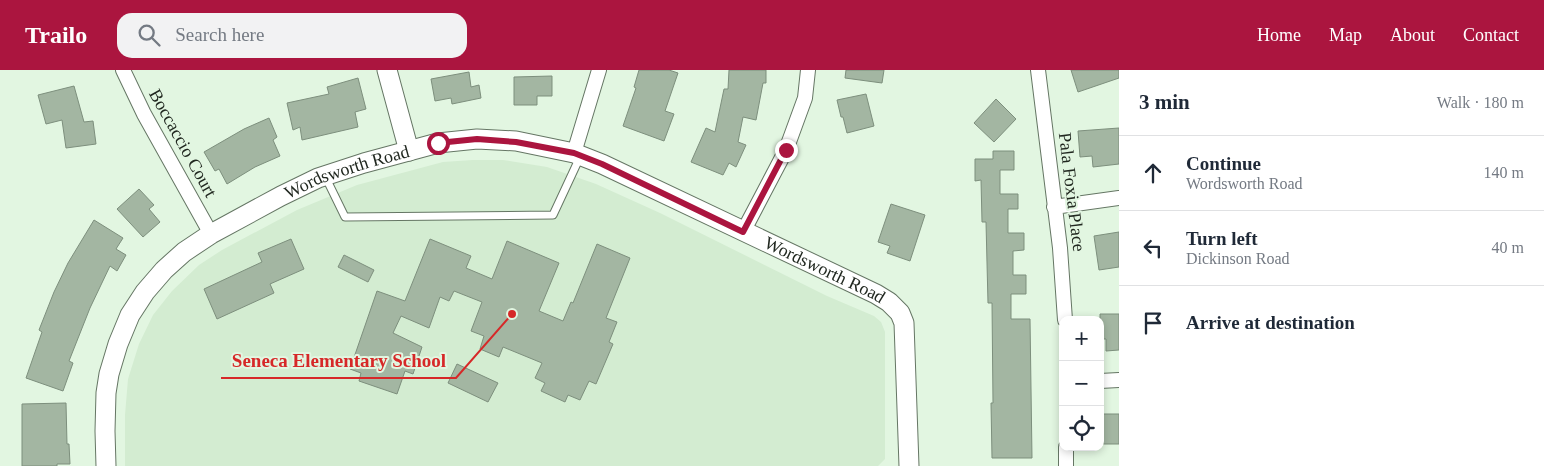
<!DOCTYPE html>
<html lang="en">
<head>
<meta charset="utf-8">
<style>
	body { margin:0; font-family:"Times New Roman",serif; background:#f2f2f3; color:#1f2937 }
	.controls { position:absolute; right:15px; bottom:15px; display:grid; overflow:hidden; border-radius:10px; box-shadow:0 2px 8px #0003 }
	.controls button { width:45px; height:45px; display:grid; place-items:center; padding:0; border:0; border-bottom:1px solid #e0e1e3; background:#fff; color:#1f2937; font:25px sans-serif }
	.stop { position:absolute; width:15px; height:15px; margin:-11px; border:4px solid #ab153f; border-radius:50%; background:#fff }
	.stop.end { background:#ab153f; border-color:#fff; box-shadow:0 1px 5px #0008 }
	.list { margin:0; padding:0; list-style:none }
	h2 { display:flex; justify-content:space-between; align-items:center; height:65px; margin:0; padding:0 20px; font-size:21px }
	h2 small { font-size:16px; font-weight:400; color:#747a83 }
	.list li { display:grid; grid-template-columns:32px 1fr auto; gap:15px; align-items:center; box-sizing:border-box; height:75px; padding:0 20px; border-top:1px solid #e0e1e3 }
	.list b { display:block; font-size:19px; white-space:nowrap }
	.list p { margin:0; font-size:16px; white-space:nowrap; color:#747a83 }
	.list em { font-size:16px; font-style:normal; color:#747a83 }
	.icon { flex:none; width:28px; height:28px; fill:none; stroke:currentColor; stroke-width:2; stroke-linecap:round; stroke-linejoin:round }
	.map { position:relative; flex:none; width:1119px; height:396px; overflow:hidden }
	header { display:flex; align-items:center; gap:30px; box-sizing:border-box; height:70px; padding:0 25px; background:#ab153f; color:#fff }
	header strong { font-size:24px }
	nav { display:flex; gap:28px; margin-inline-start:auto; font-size:18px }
	.search { width:350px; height:45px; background:#f2f2f3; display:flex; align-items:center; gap:12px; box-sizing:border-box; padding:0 18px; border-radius:15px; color:#747a83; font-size:19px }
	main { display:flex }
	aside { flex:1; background:#fff }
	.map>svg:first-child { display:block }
	.built { fill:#d3ecd1 }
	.building { fill:#a3b6a2; stroke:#7d8f7d }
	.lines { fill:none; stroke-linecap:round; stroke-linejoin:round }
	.lane-casing { stroke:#657664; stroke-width:9 }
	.street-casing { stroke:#657664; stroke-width:16 }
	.secondary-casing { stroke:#657664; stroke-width:21 }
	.lane { stroke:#fff; stroke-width:7 }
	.street { stroke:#fff; stroke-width:14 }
	.secondary { stroke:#fff; stroke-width:19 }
	.route { stroke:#ab153f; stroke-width:6 }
	.labels { text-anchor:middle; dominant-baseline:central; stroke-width:4; stroke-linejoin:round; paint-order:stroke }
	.street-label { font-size:18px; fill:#212820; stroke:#e2f6e1 }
	.leader { fill:none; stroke:#d62828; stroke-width:2 }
	.callout-dot { fill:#d62828; stroke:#e2f6e1; stroke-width:2 }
	.callout-label { font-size:19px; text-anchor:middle; font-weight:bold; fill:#d62828; stroke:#e2f6e1; stroke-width:4; stroke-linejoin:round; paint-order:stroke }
</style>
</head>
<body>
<header>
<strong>Trailo</strong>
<div class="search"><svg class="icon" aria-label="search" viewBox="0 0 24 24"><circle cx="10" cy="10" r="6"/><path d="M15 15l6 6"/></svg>Search here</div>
<nav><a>Home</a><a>Map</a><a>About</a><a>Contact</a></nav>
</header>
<main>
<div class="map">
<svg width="1119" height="396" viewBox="0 0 1119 396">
	<rect width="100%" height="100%" fill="#e2f6e1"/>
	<path class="built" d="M473 90H503L547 97 596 114 660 143 827 226 874 246 881 252 885 262V389L878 396H125V345L128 309 139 274 153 245 172 221 199 195 222 180 297 140 357 115 443 92Z"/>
	<path class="building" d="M639 0H669L678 3 665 41 674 44 664 71 623 56 636 18 634 17Z
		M729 0H766V13H763L756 50 743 47 738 72 746 75 736 97 729 93 723 105 691 92 706 58 715 62 724 19H728Z
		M846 0H884L882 13 845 8Z
		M1071 0H1119V8L1078 22Z
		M469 2 471 17 479 15 481 28 452 34 451 28 435 31 431 9Z
		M552 6V26H537V35H514V7Z
		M358 8 366 39 355 42 358 57 302 70 300 57 293 60 287 33 329 24 327 17Z
		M74 16 84 52 93 51 96 74 66 78 62 50 46 54 38 25Z
		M866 24 874 56 847 63 843 47H841L837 30Z
		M996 29 1016 49 994 72 974 53Z
		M269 48 277 67 273 70 280 86 255 97 227 114 219 99 215 101 204 82 244 59Z
		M1119 58V94L1093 97 1092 86 1080 87 1078 61Z
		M993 81H1014V100H1000V124H1018V139H1008V163H1024V180L1013 181V205H1026V224H1011V249H1030L1032 388H992L991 333H993L992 233H988L986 152H982L981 110 975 111V89H993Z
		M139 119 154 135 149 139 160 152 143 167 117 139Z
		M891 134 925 145 910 191 887 183 890 176 878 172Z
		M94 150 123 168 116 179 126 185 117 201 110 196 90 238 69 291 73 293 63 321 26 308 42 262 39 260 54 222 68 193Z
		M1119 162V197L1099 200 1094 166Z
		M291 169 304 199 270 214 274 223 217 249 204 219 262 192 258 183Z
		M430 169 471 186 466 198 492 209 507 171 559 193 539 241 563 251 571 232 573 233 597 174 630 188 606 248 617 252 609 272 613 274 596 314 589 311 580 330 568 325 565 332 541 321 545 313 535 308 542 293 503 277 499 287 480 279 484 266 471 261 482 232 454 221 449 231 440 227 429 258 401 246 393 263 422 277 413 304 405 301 397 324 359 311 361 303 350 299 377 221 405 231Z
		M344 185 374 200 368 212 338 197Z
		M1100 244H1119V280L1106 281V269H1100Z
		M457 294 498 313 488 332 448 313Z
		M66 333 67 374H69L70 394H57V396H22V334Z
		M1101 344H1119V374H1101Z"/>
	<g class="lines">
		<defs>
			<path id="lane" d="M325 106 345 147 553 145 580 87"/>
			<path id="street" d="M123 0 144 44 211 164
				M1038 0 1060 178 1065 250
				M574 83 599 0
				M1054 137 1119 128
				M743 162 786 80 805 28 808 0
				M1100 311 1119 310
				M1066 377V396"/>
			<g id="secondary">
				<path d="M387 0 409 81"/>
				<path id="s1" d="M106 396 105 361 106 323 109 304 118 274 130 245 145 222 164 200 184 182 211 164 281 126 318 108 364 93 438 73 477 69 516 71 574 83 602 94 876 224 889 232 900 243 904 253 909 396"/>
			</g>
		</defs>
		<use href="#lane" class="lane-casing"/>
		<use href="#street" class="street-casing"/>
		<use href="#secondary" class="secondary-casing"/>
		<use href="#lane" class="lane"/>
		<use href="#street" class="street"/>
		<use href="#secondary" class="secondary"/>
	</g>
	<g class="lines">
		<path class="route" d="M438 73 477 69 516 72 574 83 602 94 743 162 786 80"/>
	</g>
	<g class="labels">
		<g class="street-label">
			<text transform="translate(183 73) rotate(61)">Boccaccio Court</text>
			<text stroke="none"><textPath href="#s1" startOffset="421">Wordsworth Road</textPath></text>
			<text transform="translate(1072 122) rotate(83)">Pala Foxia Place</text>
			<text stroke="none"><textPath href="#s1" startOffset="931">Wordsworth Road</textPath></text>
		</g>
	</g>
	<path class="leader" d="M512 244L456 308H221"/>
	<circle class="callout-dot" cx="512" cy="244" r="5"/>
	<g class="callout-label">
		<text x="339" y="297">Seneca Elementary School</text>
	</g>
</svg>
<div class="controls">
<button>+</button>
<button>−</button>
<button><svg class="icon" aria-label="locate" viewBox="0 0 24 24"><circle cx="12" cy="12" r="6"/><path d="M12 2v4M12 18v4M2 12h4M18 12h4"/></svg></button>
</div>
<div class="stop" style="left:438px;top:73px"></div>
<div class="stop end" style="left:786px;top:80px"></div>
</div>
<aside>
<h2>3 min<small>Walk · 180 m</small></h2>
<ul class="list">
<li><svg class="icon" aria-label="ahead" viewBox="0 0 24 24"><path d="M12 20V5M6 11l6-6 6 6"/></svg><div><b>Continue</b><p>Wordsworth Road</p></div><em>140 m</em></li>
<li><svg class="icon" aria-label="left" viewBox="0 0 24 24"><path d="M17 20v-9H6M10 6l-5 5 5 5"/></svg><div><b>Turn left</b><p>Dickinson Road</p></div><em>40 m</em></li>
<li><svg class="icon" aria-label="arrive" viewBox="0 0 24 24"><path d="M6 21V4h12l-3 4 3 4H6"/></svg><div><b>Arrive at destination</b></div></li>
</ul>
</aside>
</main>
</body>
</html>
